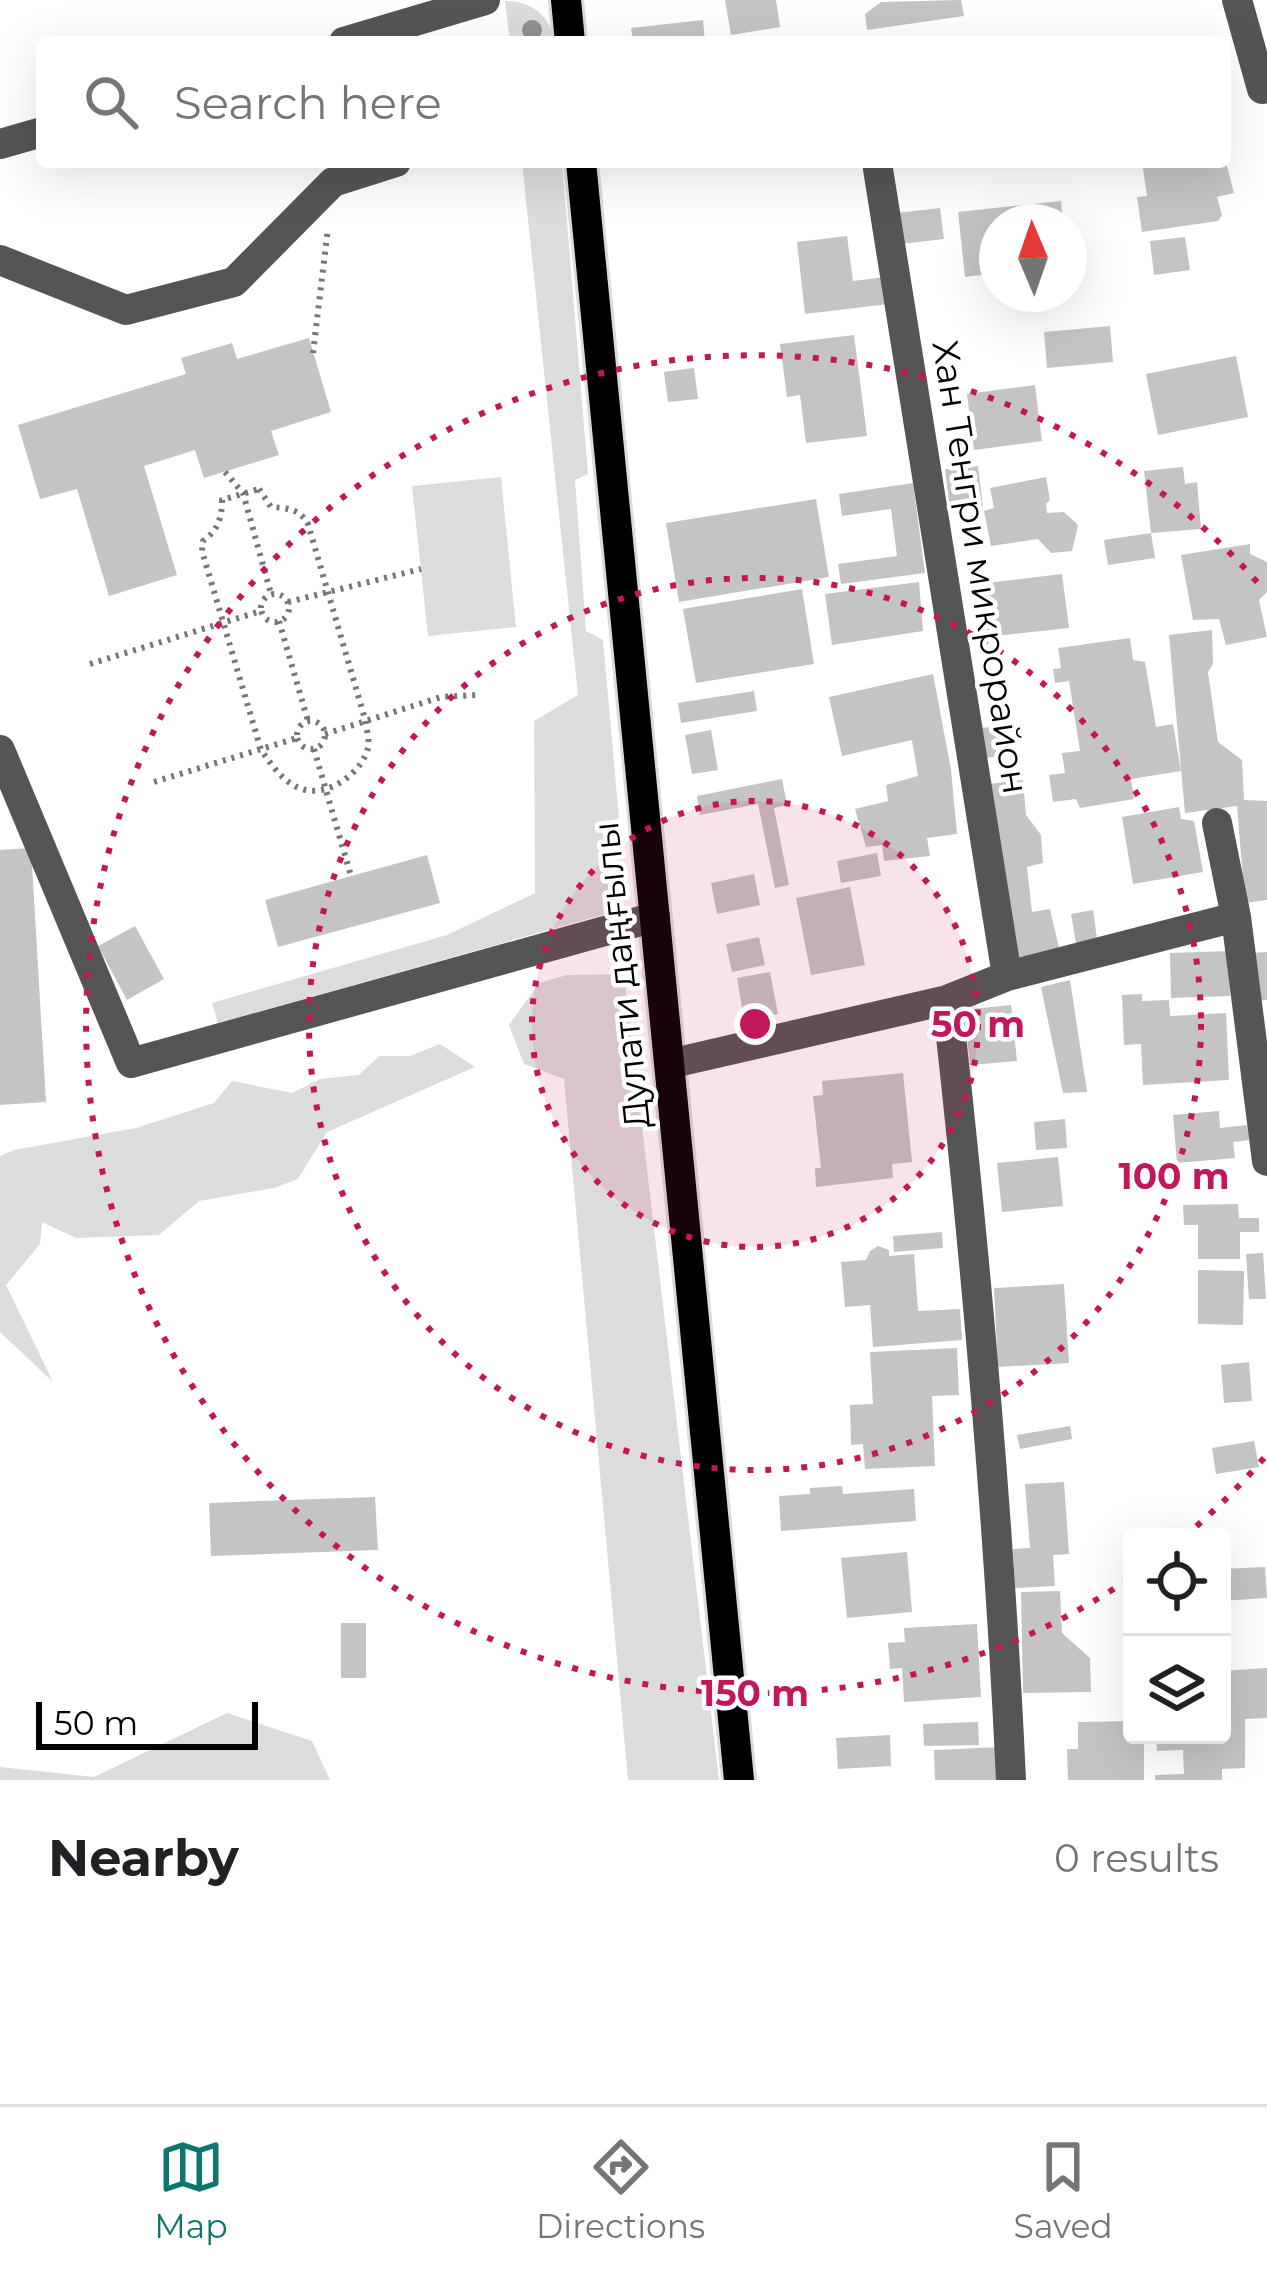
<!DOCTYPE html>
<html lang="en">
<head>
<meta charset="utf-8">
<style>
	body { margin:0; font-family:Montserrat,sans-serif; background:#f2f2f2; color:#202124 }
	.controls { position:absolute; right:36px; bottom:36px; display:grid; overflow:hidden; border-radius:12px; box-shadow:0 12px 48px #0002 }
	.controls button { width:108px; height:108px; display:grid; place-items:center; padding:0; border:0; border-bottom:3px solid #e0e0e0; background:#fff; color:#202124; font:60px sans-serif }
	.compass { position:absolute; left:979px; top:204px; width:108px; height:108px; border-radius:50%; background:#fff; box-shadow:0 12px 48px #0002; rotate:358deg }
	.scale { position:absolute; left:36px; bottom:30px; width:222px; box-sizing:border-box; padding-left:12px; border:6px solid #000; border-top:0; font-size:33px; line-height:42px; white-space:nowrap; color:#000; -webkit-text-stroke:9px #fff; paint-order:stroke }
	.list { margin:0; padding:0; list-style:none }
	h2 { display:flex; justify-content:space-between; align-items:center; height:156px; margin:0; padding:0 48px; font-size:51px }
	h2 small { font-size:39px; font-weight:400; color:#757577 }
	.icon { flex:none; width:66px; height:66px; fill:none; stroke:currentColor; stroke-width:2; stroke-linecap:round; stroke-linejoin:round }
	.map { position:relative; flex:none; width:1267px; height:1780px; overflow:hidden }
	.search { position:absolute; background:#fff; box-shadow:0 12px 48px #0002; left:36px; right:36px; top:36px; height:132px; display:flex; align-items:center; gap:30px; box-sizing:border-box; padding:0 42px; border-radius:12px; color:#757577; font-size:45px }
	.sheet { height:324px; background:#fff }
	nav { display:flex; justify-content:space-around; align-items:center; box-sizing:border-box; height:168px; border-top:3px solid #e0e0e0; background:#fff; font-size:33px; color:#757577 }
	nav a { display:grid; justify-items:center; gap:6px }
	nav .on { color:#0f766e }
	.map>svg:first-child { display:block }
	.green { fill:#dcdcdc }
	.building { fill:#c4c4c4 }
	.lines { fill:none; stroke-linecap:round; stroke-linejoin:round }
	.major-casing { stroke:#dbdbdb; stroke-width:36 }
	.path { stroke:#777; stroke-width:6; stroke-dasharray:3 6; stroke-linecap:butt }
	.minor { stroke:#555; stroke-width:30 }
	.major { stroke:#000; stroke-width:30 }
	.tree { fill:#8f8f8f }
	.ring { fill:none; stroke:#c2185b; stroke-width:6; stroke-dasharray:6 12 }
	.labels { text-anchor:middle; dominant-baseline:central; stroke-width:9; stroke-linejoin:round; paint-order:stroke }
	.street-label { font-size:36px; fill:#000; stroke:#fff }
	.centre { fill:#c2185b; stroke:#fff; stroke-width:6 }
	.ring-label { font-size:36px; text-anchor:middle; font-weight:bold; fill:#c2185b; stroke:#fff; stroke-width:9; stroke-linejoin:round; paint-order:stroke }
</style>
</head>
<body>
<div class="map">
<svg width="1267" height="1780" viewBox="0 0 1267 1780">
	<rect width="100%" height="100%" fill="#fff"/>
	<path class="green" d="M505 1C532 1 550 16 555 42H510Z
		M522 162H562L588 474 575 480 586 631 603 640 619 818 606 828 613 912 218 1023 212 1003 447 935 535 893 534 721 578 695Z
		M501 477 516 627 428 636 412 486Z
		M624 974 719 1780H628L564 1079 524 1064 509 1025 539 983 567 975Z
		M440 1044 475 1067 327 1132 298 1179 274 1188 199 1201 159 1235 76 1238 42 1222 40 1244 6 1285 53 1382 0 1332V1156L14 1150 136 1128 214 1103 232 1081 292 1093 320 1079 359 1075 379 1056H410Z
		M227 1713 312 1741 330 1780H0V1767L94 1777Z"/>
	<path class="building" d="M725 0H776L780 27 731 35Z
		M961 0 964 16 867 30 865 14 881 2Z
		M703 20 705 42H633L631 28Z
		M1142 162H1226L1234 193 1217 197 1222 215 1218 221 1142 232 1137 197 1147 196Z
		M1061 201 1063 222H997V273L965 277 958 212Z
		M940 208 944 239 901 244 897 213Z
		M847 236 853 281 885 277 889 304 805 314 797 242Z
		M1185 237 1190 270 1154 275 1150 241Z
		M1110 326 1113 362 1047 368 1044 332Z
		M854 335 867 436 806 443 800 395 787 397 780 344Z
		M309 338 331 412 271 431 279 455 204 478 195 450 144 466 177 575 109 596 77 489 40 499 18 425 186 374 181 358 232 343 237 359Z
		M1236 356 1248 417 1158 435 1146 374Z
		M694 368 698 399 668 402 664 372Z
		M1035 385 1042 441 974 450 967 394Z
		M978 466 983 506 950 509 945 469Z
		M1183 467 1185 484 1197 482 1201 529 1151 533 1155 558 1108 565 1104 540 1151 533 1144 471Z
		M1046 477 1050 500 1046 504 1047 513 1064 512 1078 525 1072 551 1051 553 1038 539 991 546 984 511 994 508 990 488Z
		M913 483 925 573 841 584 838 564 897 556 891 509 842 516 839 494Z
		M816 499 829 577 679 602 666 523Z
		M1250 544V554L1267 562V592L1259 600 1267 637 1226 645 1219 619 1193 620 1181 555Z
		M1062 574 1069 628 985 637 979 584Z
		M919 582 923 631 832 645 825 594Z
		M802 589 814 664 696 683 683 609Z
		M1212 630 1213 664 1208 672 1218 742 1242 760 1244 800 1267 801V900L1245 903 1237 806 1185 813 1169 635Z
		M1130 638 1133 660 1145 662 1156 727 1173 724 1181 771 1131 779 1134 799 1080 808 1076 799 1053 802 1049 775 1065 773 1062 753 1080 751 1069 681 1055 683 1053 669 1061 668 1058 648Z
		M933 674 951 770 957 834 927 838 930 856 884 861 882 845 866 847 855 809 888 801 886 785 918 776 912 740 842 756 829 697Z
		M754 691 757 711 681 723 678 703Z
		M1009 725 1012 755 984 758 981 728Z
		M711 730 718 770 692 774 685 735Z
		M782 779 787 805 774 808 789 885 775 888 758 804 700 815 697 796Z
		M1023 780 1026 815 1041 835 1043 863 1027 867 1032 912 1050 909 1060 952 1011 958 981 785Z
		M1179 807 1181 819 1194 821 1203 872 1133 884 1122 817Z
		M31 848 46 1102 0 1105V850Z
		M877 853 881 876 841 883 837 861Z
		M427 855 440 903 278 947 265 900Z
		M754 874 760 905 717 914 711 883Z
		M850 887 865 965 811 975 796 898Z
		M1093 910 1097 939 1076 943 1071 914Z
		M135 926 164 979 127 1000 98 946Z
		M759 937 765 965 732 972 726 944Z
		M1229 951 1230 996 1171 998 1170 953Z
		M1267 952V1000L1258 1001 1253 953Z
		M770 972 778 1014 744 1020 737 978Z
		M1070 980 1087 1092 1063 1093 1041 987Z
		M1142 994V1001L1169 1000 1170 1016 1226 1013 1229 1080 1143 1085 1141 1044 1124 1045 1122 995Z
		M1011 1005 1017 1061 970 1065 964 1010Z
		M903 1073 912 1162 892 1164 893 1178 816 1187 815 1168H821L813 1096 823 1095 822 1081Z
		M1219 1111 1220 1128 1247 1125 1249 1140 1233 1142 1235 1158 1177 1163 1173 1115Z
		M1065 1119 1067 1148 1036 1150 1034 1122Z
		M1058 1157 1063 1206 1002 1212 997 1163Z
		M1238 1204 1239 1218H1259V1232H1240V1259H1198V1225H1184L1183 1205Z
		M942 1232 943 1248 894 1252 893 1236Z
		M878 1246 889 1250V1256L914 1254 918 1311 960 1309 962 1340 873 1347 870 1305 845 1307 841 1262 866 1260 870 1251Z
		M1263 1253 1266 1299H1249L1246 1254Z
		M1198 1270 1244 1271 1243 1325 1198 1324Z
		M1064 1284 1069 1363 998 1367 994 1288Z
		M957 1348 959 1395 932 1396 935 1466 865 1469 863 1444 851 1445 850 1405 873 1404 870 1352Z
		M1249 1362 1252 1401 1224 1403 1221 1365Z
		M1070 1426 1072 1439 1020 1449 1017 1435Z
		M1254 1441 1259 1467 1216 1474 1212 1448Z
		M1064 1482 1069 1554 1053 1555 1055 1586 1015 1588 1013 1549 1030 1548 1025 1484Z
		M842 1486 843 1494 914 1489 916 1521 781 1531 779 1496 810 1494V1488Z
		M375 1497 378 1550 211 1556 209 1503Z
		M907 1552 912 1612 847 1618 841 1558Z
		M1265 1567 1267 1598 1222 1601V1569Z
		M1060 1591 1062 1633 1090 1658 1091 1692 1023 1693 1021 1592Z
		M341 1623H366V1678H341Z
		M977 1624 981 1697 904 1702 902 1668 890 1669 888 1643 905 1642 904 1628Z
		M1267 1668V1718L1245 1719V1768L1222 1769V1780H1155V1775L1184 1774 1183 1750 1157 1751 1156 1735H1222V1671Z
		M1132 1721V1735H1144V1780H1068L1067 1749H1078V1722Z
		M978 1722 979 1745 924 1746 923 1724Z
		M890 1735 891 1766 838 1769 836 1738Z
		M1001 1747 1002 1780H935L934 1750Z"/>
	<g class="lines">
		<defs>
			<path id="major" d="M566 0 570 42
				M581 162 739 1780"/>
		</defs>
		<use href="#major" class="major-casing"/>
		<path class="path" d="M313 353 328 228
			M225 472 243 493 271 594
			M259 489 271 507C287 508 300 509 308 524L365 719C366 727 370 740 368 748 362 773 327 798 302 789 283 783 272 765 261 750L202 551 203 541C218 530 222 518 222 500Z
			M261 608a14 14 0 1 1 28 0a14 14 0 1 1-28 0Z
			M288 602 421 569
			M279 621 308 721
			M90 664 261 611
			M297 735a14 14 0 1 1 28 0a14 14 0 1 1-28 0Z
			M325 734 441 697 478 695
			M314 749 351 876
			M154 782 297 738"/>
		<path class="minor" d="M1237 0 1262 89
			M344 42 485 0
			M0 144 42 132
			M878 169 1007 976
			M0 260 126 310 234 282 333 182 396 162
			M0 750 131 1063 655 917
			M1217 823 1236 917 1267 1161
			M947 1000C976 1260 999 1519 1011 1780
			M669 1064 947 1000 1007 976 1236 917"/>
		<use href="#major" class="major"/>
	</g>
	<circle class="tree" cx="532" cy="30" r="10"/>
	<circle cx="755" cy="1024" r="223" fill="#c2185b" fill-opacity=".12"/>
	<g class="ring">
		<circle cx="755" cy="1024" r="223"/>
		<circle cx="755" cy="1024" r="446"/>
		<path d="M1264 1458A669 669 0 0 1 1185 1536M1129 1579A669 669 0 1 1 1264 590"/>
	</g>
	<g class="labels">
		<g class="street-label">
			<text transform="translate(981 567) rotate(81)">Хан Тенгри микрорайон</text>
			<text transform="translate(621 975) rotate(-96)">Дулати даңғылы</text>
		</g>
	</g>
	<circle cx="755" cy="1024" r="18" class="centre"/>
	<g class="ring-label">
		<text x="978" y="1037">50 m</text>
		<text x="1174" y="1189">100 m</text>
		<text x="755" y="1706">150 m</text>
	</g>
</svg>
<div class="controls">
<button><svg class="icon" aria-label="locate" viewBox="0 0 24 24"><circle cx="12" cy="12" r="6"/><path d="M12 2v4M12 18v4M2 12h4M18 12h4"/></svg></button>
<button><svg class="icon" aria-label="layers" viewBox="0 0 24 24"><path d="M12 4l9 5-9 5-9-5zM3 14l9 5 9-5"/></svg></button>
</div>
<svg class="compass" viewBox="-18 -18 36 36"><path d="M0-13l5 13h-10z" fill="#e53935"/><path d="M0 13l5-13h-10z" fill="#757577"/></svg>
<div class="scale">50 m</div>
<div class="search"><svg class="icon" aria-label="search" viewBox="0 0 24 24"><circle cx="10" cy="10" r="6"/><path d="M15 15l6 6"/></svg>Search here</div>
</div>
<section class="sheet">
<h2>Nearby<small>0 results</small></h2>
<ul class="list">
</ul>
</section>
<nav>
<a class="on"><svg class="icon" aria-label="map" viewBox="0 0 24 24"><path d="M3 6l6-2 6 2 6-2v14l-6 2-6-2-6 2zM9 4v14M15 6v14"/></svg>Map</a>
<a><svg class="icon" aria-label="directions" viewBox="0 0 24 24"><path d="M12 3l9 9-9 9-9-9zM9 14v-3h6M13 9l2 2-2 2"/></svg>Directions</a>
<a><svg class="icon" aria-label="saved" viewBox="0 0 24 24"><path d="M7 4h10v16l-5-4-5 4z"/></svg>Saved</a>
</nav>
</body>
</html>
